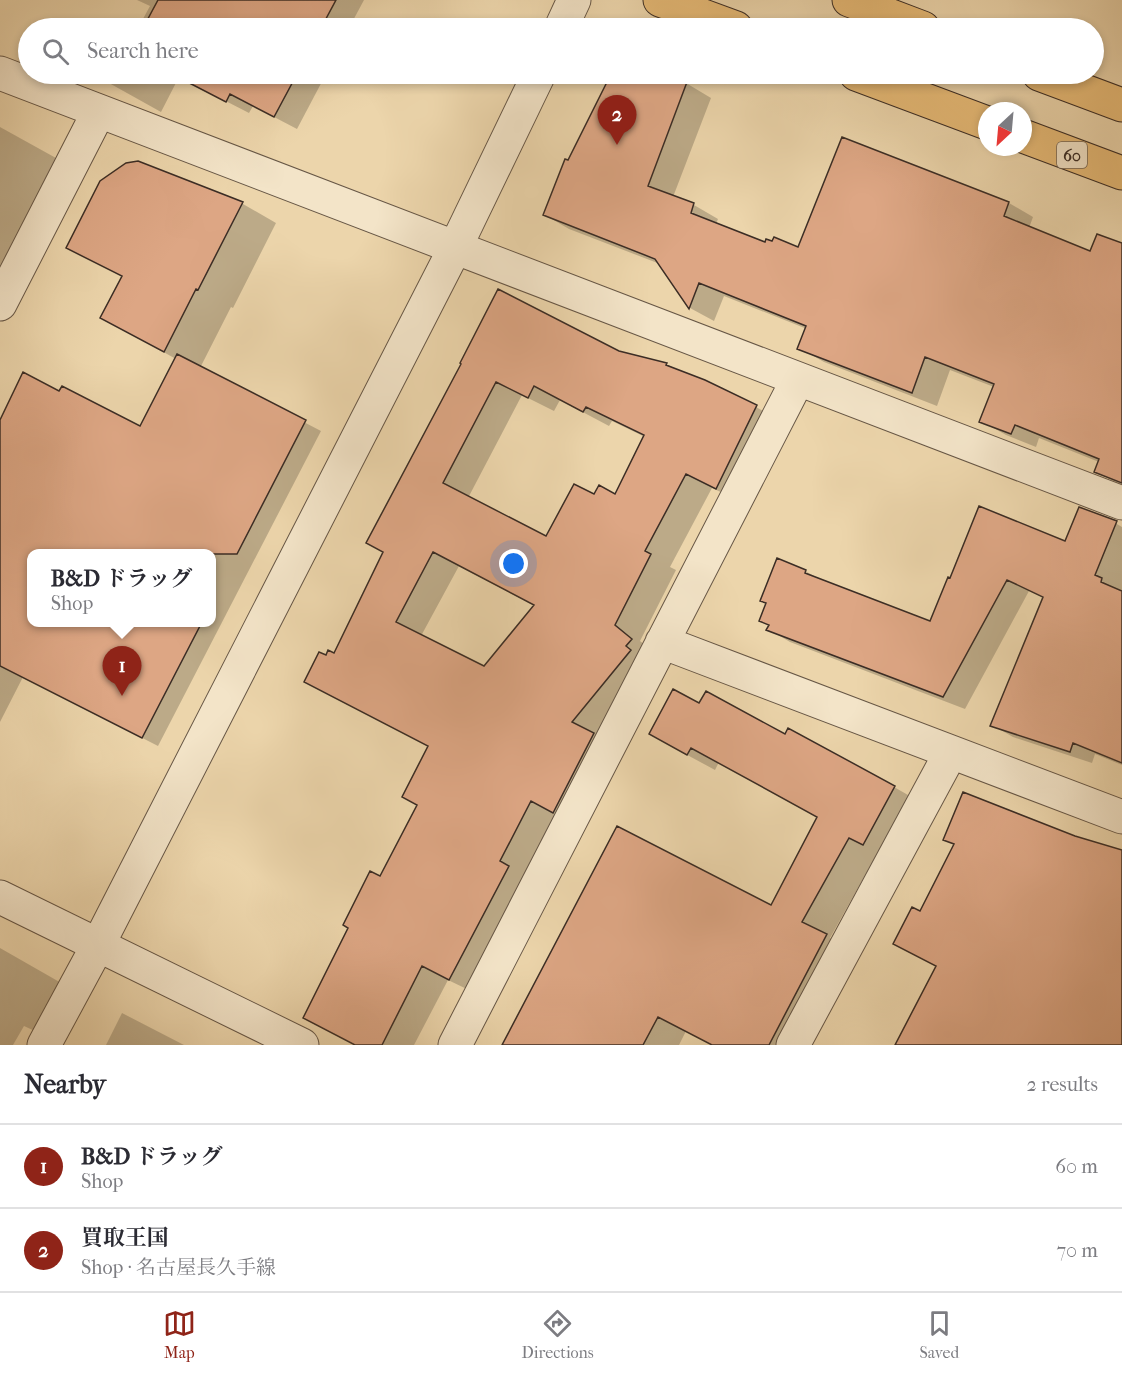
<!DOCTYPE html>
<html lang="en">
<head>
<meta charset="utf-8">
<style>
	body { margin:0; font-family:"IM FELL French Canon","Noto Serif JP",serif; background:#f2f2f3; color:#2b2b33 }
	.compass { position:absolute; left:978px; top:102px; width:54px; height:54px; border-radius:50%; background:#fff; box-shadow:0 3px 9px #0003; rotate:206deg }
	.you { position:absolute; left:514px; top:564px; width:21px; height:21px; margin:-15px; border:4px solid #fff; border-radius:50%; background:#1a73e8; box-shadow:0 0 0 9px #1a73e833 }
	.badge { display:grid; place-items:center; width:39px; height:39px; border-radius:50%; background:#8f2418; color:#fff; font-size:20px; font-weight:700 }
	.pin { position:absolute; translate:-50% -50px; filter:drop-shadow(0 2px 3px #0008) }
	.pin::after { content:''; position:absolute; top:32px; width:21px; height:18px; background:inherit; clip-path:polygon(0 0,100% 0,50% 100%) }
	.popup { position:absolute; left:27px; top:549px; width:189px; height:78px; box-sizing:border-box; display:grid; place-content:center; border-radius:12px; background:#fff; filter:drop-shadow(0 2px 4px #0005); font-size:20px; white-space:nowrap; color:#7c7c81 }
	.popup b { font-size:22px; color:#2b2b33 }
	.popup::after { content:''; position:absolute; left:50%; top:100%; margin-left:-12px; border:12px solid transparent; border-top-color:#fff }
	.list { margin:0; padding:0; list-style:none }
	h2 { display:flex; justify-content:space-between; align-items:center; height:78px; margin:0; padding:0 24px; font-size:26px }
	h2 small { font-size:20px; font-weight:400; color:#7c7c81 }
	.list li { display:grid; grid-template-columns:39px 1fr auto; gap:18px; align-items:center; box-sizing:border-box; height:84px; padding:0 24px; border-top:2px solid #e1e1e2 }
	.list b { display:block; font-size:22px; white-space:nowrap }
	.list p { margin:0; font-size:20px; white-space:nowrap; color:#7c7c81 }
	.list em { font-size:20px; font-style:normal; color:#7c7c81 }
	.icon { flex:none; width:33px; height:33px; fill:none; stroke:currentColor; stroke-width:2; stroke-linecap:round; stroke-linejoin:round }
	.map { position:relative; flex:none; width:1122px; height:1045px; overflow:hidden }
	.search { position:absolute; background:#fff; box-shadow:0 3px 9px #0003; left:18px; right:18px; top:18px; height:66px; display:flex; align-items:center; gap:15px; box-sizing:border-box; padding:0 21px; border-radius:33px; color:#7c7c81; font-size:22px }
	.sheet { height:246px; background:#fff }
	nav { display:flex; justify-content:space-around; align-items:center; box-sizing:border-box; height:84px; border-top:2px solid #e1e1e2; background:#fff; font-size:16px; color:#7c7c81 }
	nav a { display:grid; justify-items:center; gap:3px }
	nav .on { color:#8f2418 }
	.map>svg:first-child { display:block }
	.shadow { fill:#0003; fill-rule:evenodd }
	.building { fill:#dda684; stroke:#3b2d25; stroke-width:1.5; fill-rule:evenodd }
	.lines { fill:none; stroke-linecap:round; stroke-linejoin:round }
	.minor-casing { stroke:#675746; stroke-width:35 }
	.tertiary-casing { stroke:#675746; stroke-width:35 }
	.primary-casing { stroke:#3b2d25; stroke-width:35 }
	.minor { stroke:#f3e4c8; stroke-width:33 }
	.tertiary { stroke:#f3e4c8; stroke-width:33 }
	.primary { stroke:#e6ba76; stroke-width:33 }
	.labels { text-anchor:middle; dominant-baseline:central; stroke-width:5; stroke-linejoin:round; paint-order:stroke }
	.shield { fill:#f3e4c8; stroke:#726456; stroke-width:1.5 }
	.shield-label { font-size:16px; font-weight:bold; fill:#3b2d25 }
</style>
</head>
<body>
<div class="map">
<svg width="1122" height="1045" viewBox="0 0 1122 1045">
	<rect width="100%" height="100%" fill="#ecd5ab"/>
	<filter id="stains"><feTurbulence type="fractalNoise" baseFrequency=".00333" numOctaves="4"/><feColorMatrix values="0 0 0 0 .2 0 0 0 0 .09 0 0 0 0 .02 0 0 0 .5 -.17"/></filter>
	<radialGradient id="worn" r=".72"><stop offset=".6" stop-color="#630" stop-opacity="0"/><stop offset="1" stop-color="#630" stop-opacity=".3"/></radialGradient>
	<path class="shadow" d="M137 0H364L349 28H138L150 6Z
		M114 74H326L297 129 253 106 249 113 179 77 161 112 109 83Z
		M612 74H660L686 83 711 98 673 197 694 205 718 219 716 224 766 244 799 249 843 139 1009 203 1033 217 1029 228 1091 253 1122 245V486L1095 471 1099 462 1039 438 1036 447 1006 435 981 421 994 387 950 370 937 406 824 362 799 348 807 329 724 296 714 321 690 308 660 264 569 229 545 215Z
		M0 127 74 168 0 312Z
		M138 162 243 204 276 223 233 308 231 307 200 368 321 431 158 746 23 677 0 722V423L60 393 141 428 176 359 102 318 123 277 68 247ZM32 554H212V622H32Z
		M618 352 666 364 756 407 781 421 742 502 712 488 670 567 676 570 640 641 657 654 475 993 448 980 414 1045H355L304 1018 419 805 429 747 326 657 335 655 385 552 463 363ZM522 395 554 411 560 400 609 426 612 421 645 437 616 496H595L547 538 468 498ZM459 566 535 606 485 668 421 636Z
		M1110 520 1122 527V765L1095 754 1092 763 1013 737 992 725 1044 598 1029 591 965 709 790 642 768 629 805 571 825 582 931 623 1066 543Z
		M700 705 786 737 894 787 922 803 891 859 878 852 830 938 854 952 805 1045H712L686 1031 679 1045H504L771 907 819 817 719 762 715 770 678 750Z
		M0 948 63 984 37 1032 24 1026 13 1045H0Z
		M122 1013 184 1045H106Z"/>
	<path class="building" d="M158 0H336L321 28H143Z
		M172 74H297L274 117 230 94 226 102Z
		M611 74H664L687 82 648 186 694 203 691 213 765 242 766 239 772 241 774 237 798 247 842 137 1009 202 1004 216 1090 251 1097 234 1122 243V483L1094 472 1099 459 1015 425 1011 434 979 422 994 384 925 357 912 393 797 349 806 326 699 283 689 309 655 259 543 215 565 159 568 160Z
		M138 161 243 202 198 290 196 289 164 352 100 318 122 276 66 248 100 181 126 163Z
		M498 289 619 351 667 363 666 365 705 380 757 405 716 489 686 474 645 551 651 554 615 625 632 639 626 646 631 650 572 722 594 733 553 813 531 801 500 861 509 866 449 980 422 966 382 1045H355L303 1018 348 928 343 925 370 871 380 876 417 805 402 797 428 746 304 682 319 652 326 655 328 650 334 653 383 552 366 543 461 364 460 363ZM496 382 528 398 534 386 583 412 586 407 644 435 615 494 599 485 594 494 574 484 546 536 443 483ZM433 552 534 605 484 666 396 622Z
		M177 354 306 420 237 554H32V622H202L142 738 0 666V420L23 372 59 391 62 386 140 426Z
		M979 506 1065 541 1079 507 1117 521 1095 575 1102 578 1101 582 1122 591V763L1073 743 1070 752 990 726 1043 597 1007 580 943 697 766 630 769 625 759 621 766 603 760 601 777 558 806 570 805 573 930 621 948 577 950 578Z
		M673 689 699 703 706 691 785 734 788 728 895 786 863 845 849 838 802 922 827 934 769 1045H712L658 1017 643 1045H502L617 826 771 905 817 817 691 748 687 755 649 734Z
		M963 792 1075 836 1122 850V1045H895L936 966 893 944 912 907 920 911 954 844 943 840Z"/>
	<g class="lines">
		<defs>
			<path id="minor" d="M0 73 1122 503
				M0 304 99 111
				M662 642 1122 817
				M0 897 302 1045
				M455 1045 798 379
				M793 1045 951 752"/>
			<path id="tertiary" d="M561 28 574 0
				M44 1045 98 945 455 248 539 74"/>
			<path id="primary" d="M660 0 736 28
				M849 0 923 28
				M856 74 987 123
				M1039 74 1122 105
				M1023 136 1122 173"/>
		</defs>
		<use href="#minor" class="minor-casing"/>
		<use href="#tertiary" class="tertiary-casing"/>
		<use href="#primary" class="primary-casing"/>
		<use href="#minor" class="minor"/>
		<use href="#tertiary" class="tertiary"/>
		<use href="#primary" class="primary"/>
	</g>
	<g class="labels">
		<rect class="shield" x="1057" y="142" width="30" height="26" rx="4.5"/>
		<g class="shield-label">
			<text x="1072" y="155">60</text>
		</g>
	</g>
	<rect width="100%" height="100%" filter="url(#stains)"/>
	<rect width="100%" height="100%" fill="url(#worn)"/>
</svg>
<svg class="compass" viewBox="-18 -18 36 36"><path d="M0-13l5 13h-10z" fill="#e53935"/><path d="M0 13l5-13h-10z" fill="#7c7c81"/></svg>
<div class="you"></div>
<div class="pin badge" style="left:122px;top:696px">1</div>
<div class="popup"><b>B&amp;D ドラッグ</b>Shop</div>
<div class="pin badge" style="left:617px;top:145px">2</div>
<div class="search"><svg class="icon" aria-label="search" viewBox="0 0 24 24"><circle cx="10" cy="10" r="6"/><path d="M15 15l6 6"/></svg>Search here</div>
</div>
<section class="sheet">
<h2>Nearby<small>2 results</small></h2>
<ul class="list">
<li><span class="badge">1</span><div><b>B&amp;D ドラッグ</b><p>Shop</p></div><em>60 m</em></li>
<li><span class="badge">2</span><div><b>買取王国</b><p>Shop · 名古屋長久手線</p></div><em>70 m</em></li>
</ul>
</section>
<nav>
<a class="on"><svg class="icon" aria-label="map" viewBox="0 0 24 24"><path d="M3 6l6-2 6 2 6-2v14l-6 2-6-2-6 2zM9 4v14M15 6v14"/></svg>Map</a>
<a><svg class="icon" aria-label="directions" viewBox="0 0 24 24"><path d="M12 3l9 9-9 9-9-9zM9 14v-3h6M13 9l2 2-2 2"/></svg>Directions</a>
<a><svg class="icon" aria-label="saved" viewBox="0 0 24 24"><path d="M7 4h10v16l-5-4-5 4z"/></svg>Saved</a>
</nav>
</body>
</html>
